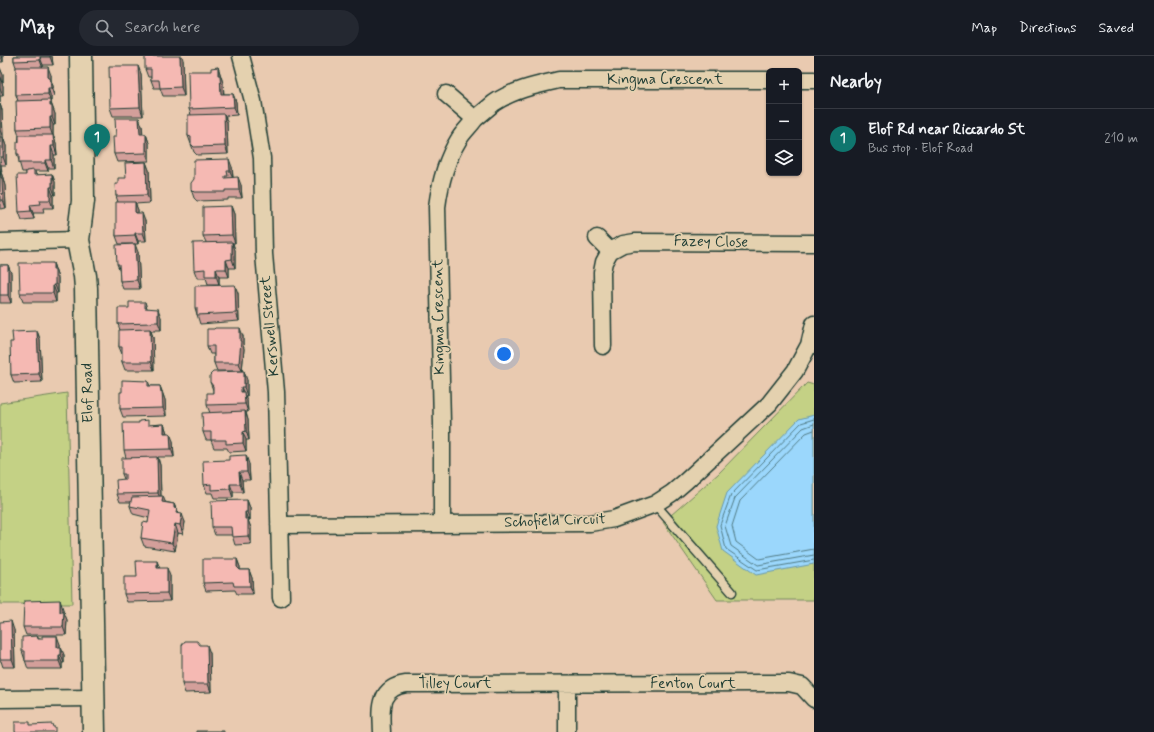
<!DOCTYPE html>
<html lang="en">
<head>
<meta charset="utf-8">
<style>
	body { margin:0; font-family:Mynerve,sans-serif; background:#242831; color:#f1f3f6 }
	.controls { position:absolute; right:12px; top:12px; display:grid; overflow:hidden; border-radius:6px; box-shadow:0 1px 3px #0004 }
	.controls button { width:36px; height:36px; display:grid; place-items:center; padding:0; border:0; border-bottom:1px solid #363941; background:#171b24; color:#f1f3f6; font:20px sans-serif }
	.you { position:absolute; left:504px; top:298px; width:14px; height:14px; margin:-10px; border:3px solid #fff; border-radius:50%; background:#1a73e8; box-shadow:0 0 0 6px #1a73e833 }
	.badge { display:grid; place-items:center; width:26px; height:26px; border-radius:50%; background:#0f766e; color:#fff; font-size:13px; font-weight:700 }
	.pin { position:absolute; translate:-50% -33px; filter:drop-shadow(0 1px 2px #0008) }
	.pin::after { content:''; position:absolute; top:21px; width:14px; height:12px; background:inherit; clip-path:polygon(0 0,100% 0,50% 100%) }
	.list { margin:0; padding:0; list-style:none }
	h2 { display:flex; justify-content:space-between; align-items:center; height:52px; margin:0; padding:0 16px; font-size:17px }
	h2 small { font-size:13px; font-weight:400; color:#9ea1a6 }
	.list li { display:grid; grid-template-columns:26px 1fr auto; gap:12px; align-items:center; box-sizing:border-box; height:60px; padding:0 16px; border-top:1px solid #363941 }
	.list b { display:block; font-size:15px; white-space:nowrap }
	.list p { margin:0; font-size:13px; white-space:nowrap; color:#9ea1a6 }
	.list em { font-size:13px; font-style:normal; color:#9ea1a6 }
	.icon { flex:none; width:22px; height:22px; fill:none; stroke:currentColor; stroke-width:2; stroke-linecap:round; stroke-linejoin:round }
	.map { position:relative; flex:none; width:814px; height:676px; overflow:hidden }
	header { display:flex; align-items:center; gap:24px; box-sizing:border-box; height:56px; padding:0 20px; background:#171b24; border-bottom:1px solid #363941 }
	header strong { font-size:19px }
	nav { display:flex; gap:22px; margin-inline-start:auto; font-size:14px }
	.search { width:280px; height:36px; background:#242831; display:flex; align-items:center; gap:10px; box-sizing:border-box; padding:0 14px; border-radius:22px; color:#9ea1a6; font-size:15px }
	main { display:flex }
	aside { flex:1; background:#171b24 }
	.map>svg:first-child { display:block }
	.green { fill:#c4d185; stroke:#72875c }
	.water { fill:#9bd7fc; stroke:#6999ac }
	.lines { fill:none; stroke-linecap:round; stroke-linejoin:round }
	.shore { stroke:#517b84; stroke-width:1 }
	.lane-casing { stroke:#1f3d34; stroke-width:11 }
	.street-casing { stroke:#1f3d34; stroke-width:19 }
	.secondary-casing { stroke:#1f3d34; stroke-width:25 }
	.lane { stroke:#e4d1af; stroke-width:8 }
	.street { stroke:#e4d1af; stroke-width:16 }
	.secondary { stroke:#e4d1af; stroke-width:22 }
	.wall { fill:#d39f9a; stroke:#1f3d34 }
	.shaded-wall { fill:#ac827d; stroke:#1f3d34 }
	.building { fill:#f5b9b3; stroke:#1f3d34 }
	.labels { text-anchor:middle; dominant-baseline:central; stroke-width:3.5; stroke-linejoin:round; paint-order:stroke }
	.street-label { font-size:15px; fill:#1f3d34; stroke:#e4d1af }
</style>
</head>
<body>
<header>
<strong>Map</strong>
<div class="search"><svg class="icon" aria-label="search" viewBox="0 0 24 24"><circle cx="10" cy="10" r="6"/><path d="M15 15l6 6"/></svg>Search here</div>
<nav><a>Map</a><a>Directions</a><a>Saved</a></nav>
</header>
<main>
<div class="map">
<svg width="814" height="676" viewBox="0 0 814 676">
	<rect width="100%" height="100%" fill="#e9cab0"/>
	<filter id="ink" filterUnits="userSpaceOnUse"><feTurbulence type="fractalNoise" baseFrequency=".025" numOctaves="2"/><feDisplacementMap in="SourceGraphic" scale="8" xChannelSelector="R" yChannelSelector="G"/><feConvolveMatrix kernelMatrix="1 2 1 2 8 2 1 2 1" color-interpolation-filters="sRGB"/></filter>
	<g filter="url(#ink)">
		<path class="green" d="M807 327 814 329V544H717L663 466 718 418Z
			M67 337 72 548H0V347Z"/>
		<path class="water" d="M814 359V508L756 519 723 495 716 470 727 437 799 363Z"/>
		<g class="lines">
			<path class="shore" d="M814 363 801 367 731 439 720 469 726 493 757 514 814 504
				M814 368 803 372 735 442 725 470 731 490 758 509 814 499
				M814 374 806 377 740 445 732 470 736 486 759 503 814 493"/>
			<defs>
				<path id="lane" d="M655 448 732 536"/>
				<path id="street" d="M241 0 253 45 262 102 264 198 276 336 281 542
					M799 24H814
					M475 63C481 58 488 52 494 47 513 34 537 29 559 24H769
					M597 182 610 195 623 188 635 186 814 187
					M0 186 78 184
					M603 290 602 216 604 206 610 195
					M442 468V367L437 151C440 127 446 104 459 83 463 76 470 70 475 63L446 38
					M279 469 590 467 614 463 655 448 672 437 686 425 769 348 795 315 809 289 814 268
					M567 628V676
					M0 643 94 642
					M382 676C381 653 378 632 406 628L789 627 802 630 814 643"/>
				<path id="secondary" d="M81 0 83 145 78 184 85 220 86 232 94 676"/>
			</defs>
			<use href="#lane" class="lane-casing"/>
			<use href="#street" class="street-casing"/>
			<use href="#secondary" class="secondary-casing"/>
			<use href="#lane" class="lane"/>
			<use href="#street" class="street"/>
			<use href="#secondary" class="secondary"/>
		</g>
		<path class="wall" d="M0 0H3V6H0Z
			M14 0H52L53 9H43V11L51 19V24L53 30 54 40 51 41V47L55 58V69H53V79L56 87 57 99H54V112H48V115H35L36 119 52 118 55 126V139H53V152H43L44 157H33L34 163 22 164 19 156 26 119V116H22L17 98 19 79 17 73 18 45 16 39V11L14 5Z
			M183 4 184 40H163L160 32H154L151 24V21H148L145 13Z
			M138 10 141 18 143 60H113L110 52Z
			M218 11 223 27 224 38H233L236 46 237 59 225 60 227 66 228 98 197 99 194 96 188 80 191 59 189 53 211 15Z
			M0 12 3 19V27H2L3 30V40H0V47Z
			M0 48 2 54 3 81 6 90V109H1V116L3 122 5 130 6 152 0 153Z
			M139 62 142 70 143 78H146L149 87V105L117 106 114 98 116 81Z
			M146 106 149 114 150 147 135 148 138 154V157L145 165 146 185H138V188H119L116 180 118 146 116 140 118 128 126 122Z
			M232 111 233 121 241 129 242 142H228V144L197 145 194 142 191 133Z
			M231 150 234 158 235 187H233L235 194V212H229V221H219V228H208L206 222H197L194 214 206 186 203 180Z
			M138 196 140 233H123L120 225V215L117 208Z
			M53 207 58 222V237H56V246H23L20 237Z
			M0 209H8L11 217V247H0Z
			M238 237 239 265 200 268 195 252Z
			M145 246 147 252 161 261V274H155V275H151L153 281 154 314H125L122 306V298L119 291 120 274 118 268 129 252Z
			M37 275 40 283 42 326 14 327 11 319 13 286Z
			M243 280V288L244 293 242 315H217L214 307V298H210L207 290Z
			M247 324V340H245L247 344 248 356H246L248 364 249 384H246V395L229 396 227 392H214L211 384H206L203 376 210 357 207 349 213 337V334L210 326Z
			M148 325 150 330H160L165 344 166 360 123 361 120 353 122 336Z
			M164 368 167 377 173 385 174 401H158L160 409 161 440 165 446 174 448 176 453 185 466 183 478 178 477 175 495 144 490 141 482 148 467 149 462 133 458 130 450 131 446H120L117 438 124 423 122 418 126 402 124 394 150 369Z
			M249 408 250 424H242L243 436H233V442H214L212 437H207L204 429Z
			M247 444 250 452V464H248L251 472V488L235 489 232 479H215L212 471Z
			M237 503 240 511V514H249L252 522 253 538H237L235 534 206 535 203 527Z
			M157 505 159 512 170 520V545L127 546 124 538 137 521Z
			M63 553V556L67 564 66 579H26L23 571Z
			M0 571 14 574 15 611H3L1 605H0Z
			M37 580 39 583 60 588V591L64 599V607H62V613H28L22 595Z
			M200 589 210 597 211 636 185 637 182 628Z"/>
		<path class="shaded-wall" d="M1 0H3V6Z
			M50 0H52L53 9 50 1Z
			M180 0H182L183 4 184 40 181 31Z
			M40 1 43 9V13L40 4Z
			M138 10 141 18 143 60 140 51Z
			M48 11 51 19V24L53 30 54 40 48 22Z
			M218 11 223 27 224 46 221 38 218 19Z
			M0 12 3 19V27L0 19Z
			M0 21 3 30V40L0 32Z
			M48 32 51 41V47L48 38Z
			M233 38 236 46 237 59 234 51Z
			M50 44 55 58V69L52 61 50 50Z
			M0 48 2 54 3 81 6 90V109L3 101V82L0 74Z
			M224 58 227 66 228 98 225 90Z
			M50 61 53 69V81L50 72Z
			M139 62 142 70 143 87 140 78Z
			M146 78 149 87V105L146 97Z
			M53 79 56 87 57 99 54 90Z
			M51 90 54 99V112L51 104Z
			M229 103 232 111 233 123 230 115Z
			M45 104 48 112V115L45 107Z
			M0 105 1 109 2 116 0 112Z
			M146 106 149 114 150 147 147 139Z
			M0 114 3 122 5 130 6 152 3 144Z
			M52 118 55 126V139L52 131Z
			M238 121 241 129 242 142 239 134Z
			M50 131 53 139V152L50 144Z
			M135 146 138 154V165L135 157Z
			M30 149 33 157 34 163 31 155Z
			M231 150 234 158 235 187 232 179Z
			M142 157 145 165 146 185 143 177Z
			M135 177 138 185V188L135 179Z
			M232 186 235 194V212L232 203Z
			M135 188 138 196 140 233 137 224Z
			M226 204 229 212V221L226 213Z
			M53 207 58 222V237L55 229 53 214Z
			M8 209 11 217V247L8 239Z
			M216 213 219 221V228L216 220Z
			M53 229 56 237V246L53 237Z
			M235 229 238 237 239 265 236 257Z
			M158 253 161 261V274L158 266Z
			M240 272 243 280V288L244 293 242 315 239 307Z
			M150 273 153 281 154 314 151 306Z
			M37 275 40 283 42 326 39 318Z
			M244 315 247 324V340L244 331Z
			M160 330 165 344 166 360 163 352Z
			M241 331 247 344 248 356 241 336Z
			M245 355 248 364 249 384 246 375Z
			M164 368 167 377H164Z
			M243 376 246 384V395L243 387Z
			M170 377 173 385 174 401 171 393Z
			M246 399 249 408 250 424 247 416Z
			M157 401 160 409 161 445 158 437Z
			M239 416 242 424 243 436 240 428Z
			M230 428 233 436V442L230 433Z
			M163 440 166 448 162 446Z
			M247 444 250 452V464L247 456Z
			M174 448 177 455V453L180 461 179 465 174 452Z
			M245 456 251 472V488L248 480 245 463Z
			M182 458 185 466 183 478 180 469Z
			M175 468 178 477 175 495 172 487Z
			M237 503 240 511V520L237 511Z
			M157 505 160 513 157 512Z
			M167 512 170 520V545L167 537Z
			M249 514 252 522 253 538 250 530Z
			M60 544 63 553V564L60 556Z
			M64 556 67 564 66 579 63 571Z
			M11 565 14 574 15 611 12 603Z
			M57 580 60 588V599L57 591Z
			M207 589 210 597 211 636 208 628Z
			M61 591 64 599V607L61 599Z
			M59 599 62 607V613L59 605Z"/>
		<path class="building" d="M14 0H50V1H40V4L14 5Z
			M145 0H180L181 31 160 32 159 24H151V13H145Z
			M109 10H138L140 51 110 52Z
			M16 11H48V22H50L51 32H48V38L16 39Z
			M218 11V19H220L221 38H233L234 51 189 53 188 15H211V12Z
			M50 44V50H52V61H50V72L17 73 16 45Z
			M224 58 225 90 194 91 191 88V81L188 80V59Z
			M115 62H139L140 78H146V97L114 98 113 81H116Z
			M19 79H53L54 90H51V104H45V107H19V98H17V86H19Z
			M0 81H3V101H0Z
			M229 103 230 115H227L228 120H225V122L238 121 239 134H225V136H194L191 133V127L194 123V104Z
			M146 106 147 139 116 140 115 128H118V122H126L125 107Z
			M0 114 1 122H2L3 144H0Z
			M34 114V119L52 118V131H50V144H40L41 148 30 149 31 155 19 156 17 119H26V115Z
			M116 146H135V157H142L143 177H135V179L116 180Z
			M231 150 232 179 203 180V151Z
			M232 186V203L226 204V213H216V220H205V213L194 214 193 187Z
			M135 188 137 224 120 225 119 208H117L116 189Z
			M19 207H53V214H55V229H53V237H20Z
			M0 209H8V239H0Z
			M235 229 236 257 197 259V252H195V230Z
			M129 246H145V252L158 253V266H152V267L118 268V252H129Z
			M215 272H240V285H241L239 307H214V290H207V273H214Z
			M150 273 151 306H122V291H119V274Z
			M37 275 39 318 11 319 10 286H13L12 276Z
			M244 315V331H241V336H244L245 348 207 349V337H213V330L210 326V319L213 316Z
			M122 324 148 325V330H160L161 336 162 335 163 352 120 353V336H122Z
			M245 355 246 375 243 376V387L226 388V384H211V376H203L202 357Z
			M148 364V369L164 368V377H170L171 393 124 394 123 367H139V365Z
			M246 399 247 416H239L240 428H230V433L211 434V428L204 429 203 405 229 404V400Z
			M157 401 158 437 117 438 116 424 125 423V418H122V402Z
			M163 440 162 446 174 448V452L177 453 176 457 182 458 180 469 175 468 172 487 141 482 143 466 148 467 150 454 130 450 132 441Z
			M247 444V456H245V463H248V480L232 481 231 471H212L211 445Z
			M203 503H237V511L240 514H249L250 530H234L233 526 203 527Z
			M136 505H157V512H167V537L124 538V521H137Z
			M60 544V556H64L63 571H23L24 545Z
			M11 565 12 603H0V566Z
			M37 580 38 583H42V580H57V591H61V599H59V605H25V595H22V581Z
			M185 585H197L200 589H207L208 628H182V589Z
			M15 666H30V669L52 668 53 671H55V676H15Z
			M196 675H224V676H196Z"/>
	</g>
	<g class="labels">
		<g class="street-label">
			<text x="665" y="24">Kingma Crescent</text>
			<text transform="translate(711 186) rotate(1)">Fazey Close</text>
			<text transform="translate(439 261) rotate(-91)">Kingma Crescent</text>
			<text transform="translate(270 270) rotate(-95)">Kerswell Street</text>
			<text transform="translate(88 337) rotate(-91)">Elof Road</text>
			<text transform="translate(555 465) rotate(-2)">Schofield Circuit</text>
			<text x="455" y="628">Tilley Court</text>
			<text x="693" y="628">Fenton Court</text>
		</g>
	</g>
</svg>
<div class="controls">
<button>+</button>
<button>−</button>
<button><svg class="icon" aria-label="layers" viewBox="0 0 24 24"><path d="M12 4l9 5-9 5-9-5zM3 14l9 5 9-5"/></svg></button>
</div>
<div class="you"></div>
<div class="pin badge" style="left:97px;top:101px">1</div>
</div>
<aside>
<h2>Nearby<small></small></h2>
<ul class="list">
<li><span class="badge">1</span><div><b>Elof Rd near Riccardo St</b><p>Bus stop · Elof Road</p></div><em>210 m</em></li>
</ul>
</aside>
</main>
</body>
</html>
